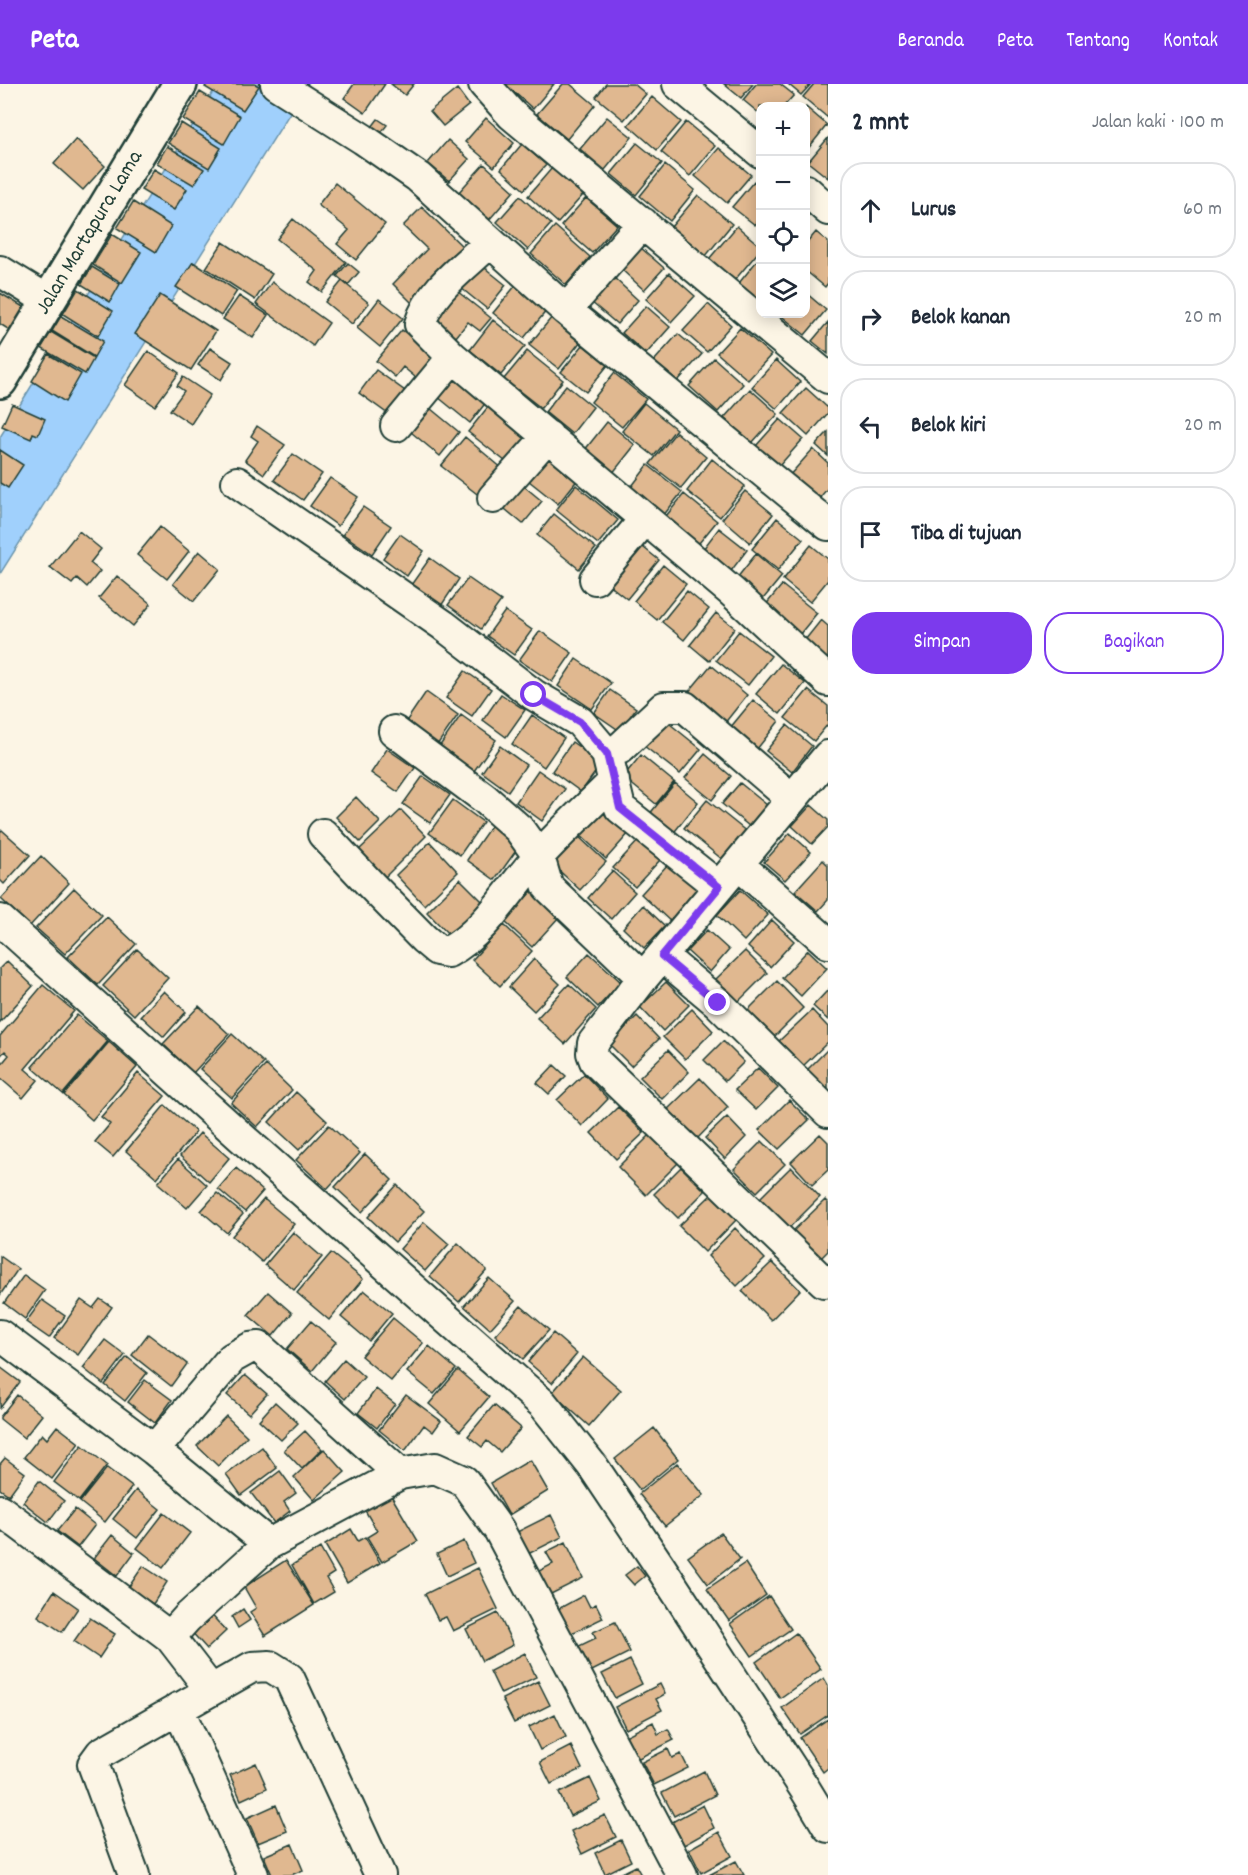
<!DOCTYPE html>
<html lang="id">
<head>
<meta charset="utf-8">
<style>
	body { margin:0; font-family:Dekko,sans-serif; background:#f2f2f3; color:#1f2937 }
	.controls { position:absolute; right:18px; top:18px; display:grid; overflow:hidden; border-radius:12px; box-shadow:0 3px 15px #0003 }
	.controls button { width:54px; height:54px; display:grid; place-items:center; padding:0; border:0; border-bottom:2px solid #e0e1e3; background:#fff; color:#1f2937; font:30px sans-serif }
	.stop { position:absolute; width:18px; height:18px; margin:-14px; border:4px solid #7c3aed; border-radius:50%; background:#fff }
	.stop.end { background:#7c3aed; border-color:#fff; box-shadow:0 2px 6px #0008 }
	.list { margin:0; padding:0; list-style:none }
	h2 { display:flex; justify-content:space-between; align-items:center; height:78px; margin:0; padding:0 24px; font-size:26px }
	h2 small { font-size:20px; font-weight:400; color:#747a83 }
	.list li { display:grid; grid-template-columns:39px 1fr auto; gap:18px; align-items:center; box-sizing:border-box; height:96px; margin:0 12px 12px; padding:0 12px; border:2px solid #e0e1e3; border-radius:24px }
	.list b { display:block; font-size:22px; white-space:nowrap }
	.list em { font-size:20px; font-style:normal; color:#747a83 }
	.actions { display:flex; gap:12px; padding:18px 24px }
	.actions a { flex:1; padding:14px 0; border:2px solid #7c3aed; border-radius:24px; text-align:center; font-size:21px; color:#7c3aed }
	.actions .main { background:#7c3aed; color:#fff }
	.icon { flex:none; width:33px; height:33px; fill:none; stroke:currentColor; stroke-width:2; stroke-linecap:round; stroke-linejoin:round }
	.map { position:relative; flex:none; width:828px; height:1791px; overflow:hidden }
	header { display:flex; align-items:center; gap:36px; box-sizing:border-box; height:84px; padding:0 30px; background:#7c3aed; color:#fff }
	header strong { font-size:28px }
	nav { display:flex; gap:33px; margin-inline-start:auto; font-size:21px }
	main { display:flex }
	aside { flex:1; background:#fff }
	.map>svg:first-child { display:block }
	.water { fill:#a0d0fc; stroke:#6c95ac; stroke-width:1.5 }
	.building { fill:#e0b890; stroke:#1f3d34; stroke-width:1.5 }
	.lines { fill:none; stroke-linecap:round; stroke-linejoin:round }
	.street-casing { stroke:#1f3d34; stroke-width:34 }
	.primary-casing { stroke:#1f3d34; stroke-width:38 }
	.street { stroke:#fcf5e5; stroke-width:30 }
	.primary { stroke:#fcf5e5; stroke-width:33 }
	.route { stroke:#7c3aed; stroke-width:8 }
	.labels { text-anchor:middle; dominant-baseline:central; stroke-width:4.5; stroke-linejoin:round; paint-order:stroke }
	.street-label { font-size:22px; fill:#1f3d34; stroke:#fcf5e5 }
</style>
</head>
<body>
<header>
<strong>Peta</strong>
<nav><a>Beranda</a><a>Peta</a><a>Tentang</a><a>Kontak</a></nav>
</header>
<main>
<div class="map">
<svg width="828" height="1791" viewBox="0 0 828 1791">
	<rect width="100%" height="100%" fill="#fcf5e5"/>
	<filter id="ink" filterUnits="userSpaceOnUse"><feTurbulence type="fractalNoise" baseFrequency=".0167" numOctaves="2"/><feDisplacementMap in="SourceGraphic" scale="12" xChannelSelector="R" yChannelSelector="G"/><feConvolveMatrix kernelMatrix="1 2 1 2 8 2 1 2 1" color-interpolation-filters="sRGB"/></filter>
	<g filter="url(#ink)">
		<path class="water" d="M218 0H308L0 490V353Z"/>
		<path class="building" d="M207 0H255L259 2 243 26 205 3Z
			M354 0H385L365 29 344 14Z
			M391 0H414L405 11Z
			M505 0H554L533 25Z
			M563 0H570L595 21 567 55 537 30Z
			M606 0H634L646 10 624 36 596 13Z
			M724 0H753L741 14Z
			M756 0H780L794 11 784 22H760V30L743 16Z
			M788 0H811L801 11Z
			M814 0H828V34L803 13Z
			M457 5 469 21 443 42 430 27Z
			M200 8 240 32 224 60 183 35Z
			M652 13 681 38 657 66 628 41Z
			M806 23 827 41 807 66 806 65Z
			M607 33 632 53 605 86 580 65Z
			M486 34 514 59 494 83 465 58Z
			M378 35 387 41 380 50 372 43Z
			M686 38 715 62 690 92 661 68Z
			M181 39 221 64 209 84 168 59Z
			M828 54V94L808 78Z
			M76 55 105 82 83 106 54 80Z
			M448 56 469 75 449 97 428 79Z
			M637 59 662 79 636 111 611 90Z
			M522 60 546 81 524 106 501 85Z
			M167 62 204 85 194 101 157 79Z
			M719 64 751 91 727 119 695 92Z
			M484 80 514 107 489 136 458 109Z
			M665 81 695 106 670 137 640 112Z
			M552 84 583 111 558 139 528 112Z
			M154 85 187 105 174 126 141 106Z
			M754 97 760 103V134L755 141 732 123Z
			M335 99 385 140 356 176 337 160 349 146 318 121Z
			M698 111 732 140 705 173 671 143Z
			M520 112 551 140 528 166 497 138Z
			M586 114 617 141 592 169 561 142Z
			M133 118 171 142 156 168 117 144Z
			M422 123 467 167 414 221 393 200 427 165 403 142Z
			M293 135 346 178 322 208 309 198 317 187 277 155Z
			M555 142 590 173 566 201 531 170Z
			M737 142 760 162V166L734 197 709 175Z
			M816 148 828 158V199L825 203 806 187V160Z
			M112 150 141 168 122 199 93 181Z
			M223 158 272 190 255 216 206 184Z
			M640 163 664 184 644 206 621 185Z
			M760 173V218L739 199Z
			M193 178 237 207 221 232 176 203Z
			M348 179 359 188 348 201 337 192Z
			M480 180 506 201 487 225 461 204Z
			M92 183 120 200 110 218 81 200Z
			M669 189 695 212 671 238 646 215Z
			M613 193 638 216 617 240 591 218Z
			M342 197 369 219 352 240 325 218Z
			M272 198 329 239 313 262 256 220Z
			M516 201 547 226 524 254 493 229Z
			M78 205 113 227 98 252 63 230Z
			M457 207 491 234 480 247 468 238 456 253 434 235Z
			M0 209 25 224 11 247 0 240Z
			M806 209 826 226 805 251 779 230H806Z
			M160 211 216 247 191 286 135 250Z
			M239 212 268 231 253 254 223 235Z
			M379 215 403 234 380 263 357 244Z
			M708 220 731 241 707 268 683 247Z
			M646 222 670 243 646 270 622 249Z
			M61 232 103 257 94 273 52 247Z
			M552 233 581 257 559 285 529 261Z
			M493 236 525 262 501 291 470 266Z
			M828 238V270L812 257Z
			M740 244 771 271 748 296 717 269Z
			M402 246 438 275 421 298 403 283 395 293 376 277Z
			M51 248 94 274 85 290 41 264Z
			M678 250 702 270 677 298 654 277Z
			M583 261 608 281 586 308 561 288Z
			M210 264 232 278 221 296 198 281Z
			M148 267 179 289 155 322 125 301Z
			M527 267 563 296 541 324 504 295Z
			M48 270 81 290 65 318 32 297Z
			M714 274 743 300 718 328 689 302Z
			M776 276 800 298 777 325 752 303Z
			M376 286 405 307 388 330 359 309Z
			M451 287 487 317 470 339 433 309Z
			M614 289 646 315 622 343 591 318Z
			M183 293 210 311 191 340 170 326 184 307 177 302Z
			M566 301 593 323 572 350 545 328Z
			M806 304 828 324V329L808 352 783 329Z
			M750 305 778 330 752 359 724 334Z
			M491 319 533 352 510 381 468 348Z
			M644 319 676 345 654 372 622 347Z
			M12 320 45 335 38 351 33 349 31 355 2 342Z
			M425 320 459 348 440 372 406 344Z
			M780 335 803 355 779 382 756 362Z
			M607 338 635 361 612 390 584 367Z
			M257 342 285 361 264 390 245 376 258 357 251 352Z
			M676 348 706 373 681 404 650 380Z
			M828 348V372L816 361Z
			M465 353 503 385 481 413 441 382Z
			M813 365 828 379V404L816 418 788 393Z
			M0 366 23 381 8 404 0 399Z
			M546 367 579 394 558 420 524 393Z
			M293 370 322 390 303 416 274 396Z
			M712 375 745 402 720 433 687 407Z
			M648 381 682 408 659 437 626 410Z
			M330 394 358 413 338 442 310 422Z
			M519 398 542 417 523 440 500 421Z
			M576 401 618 436 598 460 556 426Z
			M745 407 773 430 750 459 722 435Z
			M684 410 717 437 695 464 662 437Z
			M363 423 391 442 372 470 343 450Z
			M554 430 596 464 579 485 537 451Z
			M777 434 803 455 778 486 752 465Z
			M160 443 189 467 167 495 137 471Z
			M719 444 747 466 728 491 700 469Z
			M79 447 101 465 90 479 100 487 87 503 77 494 72 500 50 483Z
			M400 450 424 467 407 492 383 474Z
			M634 456 659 476 627 515 603 496Z
			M811 461 828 475V496L810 518 783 496Z
			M199 467 220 485 194 517 173 500Z
			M756 470 782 492 759 520 733 499Z
			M430 474 459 495 441 522 411 501Z
			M663 481 686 500 657 536 634 517Z
			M117 492 151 520 133 542 99 514Z
			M468 494 501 517 481 545 448 521Z
			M782 501 817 529 795 556 760 528Z
			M687 507 709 525 684 556 662 538Z
			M505 527 532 546 514 571 487 552Z
			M716 529 735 544 709 577 690 561Z
			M821 536 828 542V577L801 561Z
			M540 547 572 569 552 598 519 576Z
			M739 547 771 572 748 601 716 576Z
			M576 575 611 599 592 625 558 602Z
			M781 580 805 599 780 630 756 610Z
			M711 581 747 611 724 640 687 610Z
			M465 587 491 605 472 632 446 614Z
			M610 606 636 624 620 647 594 629Z
			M808 606 828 622V640L814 657 785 634Z
			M426 608 458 631 435 664 403 642Z
			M501 610 525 626 506 653 483 636Z
			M753 616 779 637 757 665 730 644Z
			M461 631 496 656 474 687 439 663Z
			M532 631 564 654 544 683 512 660Z
			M665 636 701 665 680 690 644 662Z
			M787 641 812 662 792 688 766 667Z
			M572 658 602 679 581 708 552 687Z
			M500 662 526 681 508 707 482 688Z
			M387 665 415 684 398 708 371 689Z
			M705 670 731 692 712 716 685 694Z
			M641 671 674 698 656 720 623 693Z
			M538 686 565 705 542 737 516 718Z
			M423 692 450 711 430 739 403 720Z
			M675 699 698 718 672 751 648 732Z
			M740 699 767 721 749 742 722 720Z
			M356 713 380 738 360 758 336 733Z
			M453 716 483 738 460 771 429 749Z
			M707 716 747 748 723 776 684 744Z
			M811 721 828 736V743L812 760 792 742Z
			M603 723 630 748 606 775 578 749Z
			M401 726 426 752 384 794 358 767Z
			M495 736 523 757 495 796 467 776Z
			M2 746 30 771 4 800 0 796V748Z
			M790 749 811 768 785 796 764 778Z
			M577 751 606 778 580 806 552 780Z
			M639 756 660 776 635 803 613 784Z
			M430 758 458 788 424 821 396 791Z
			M41 772 69 799 30 842 1 815Z
			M823 776 828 781V816L818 827 795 807Z
			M669 779 702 809 673 840 641 810Z
			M612 787 635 808 611 835 588 814Z
			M460 795 486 821 452 854 427 828Z
			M74 804 102 831 65 870 36 844Z
			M740 806 768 831 744 857 717 831Z
			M532 807 559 833 532 863 504 837Z
			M643 821 665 842 644 864 623 844Z
			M107 833 136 860 98 901 68 873Z
			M772 836 794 857 770 883 748 863Z
			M504 841 532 867 500 902 472 876Z
			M707 846 729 866 710 888 687 867Z
			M137 865 168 894 134 931 103 902Z
			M808 866 827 884 801 912 782 894Z
			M745 867 767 889 738 918 716 895Z
			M589 869 621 898 598 923 567 893Z
			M534 875 560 900 534 927 509 903Z
			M7 877 33 902 0 938V884Z
			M777 897 803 924 770 957 744 930Z
			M666 898 689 921 663 947 640 923Z
			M569 900 596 925 565 960 537 934Z
			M43 901 74 927 25 985 38 996 23 1014 0 994V982L9 971 5 967 0 972V952Z
			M828 906V936L813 922Z
			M164 907 186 928 164 953 141 932Z
			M199 922 229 950 193 989 163 960Z
			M692 925 713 947 685 975 663 953Z
			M812 926 828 943V958L803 982 779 957Z
			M77 931 108 957 63 1010 32 983Z
			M637 932 659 955 631 982 609 960Z
			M232 950 264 979 232 1014 200 985Z
			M723 957 744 978 725 997 704 976Z
			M109 958 137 983 92 1036 64 1011Z
			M828 965V1021L801 992Z
			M668 966 689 988 662 1015 640 993Z
			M266 981 292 1006 257 1043 231 1019Z
			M554 981 566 992 549 1010 537 999Z
			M758 984 778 1004 756 1026 735 1006Z
			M138 989 165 1012 113 1073 95 1058 110 1040 101 1033Z
			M584 990 608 1015 582 1042 557 1016Z
			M700 994 728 1023 696 1056 667 1026Z
			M296 1008 327 1037 299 1066 269 1038Z
			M789 1016 809 1036 779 1065 759 1046Z
			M165 1021 196 1048 157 1094 126 1067Z
			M618 1023 644 1049 616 1075 591 1049Z
			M727 1033 746 1053 725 1075 705 1054Z
			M329 1041 360 1069 327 1105 296 1076Z
			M200 1049 229 1074 209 1098 180 1072Z
			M651 1050 679 1078 646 1111 618 1083Z
			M820 1050 828 1058V1086L812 1101 791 1078Z
			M762 1057 785 1080 757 1108 734 1085Z
			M365 1070 392 1096 362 1128 335 1103Z
			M178 1075 207 1101 187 1124 158 1099Z
			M681 1083 705 1107 678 1134 654 1110Z
			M791 1083 820 1113 788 1145 759 1115Z
			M236 1084 263 1107 245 1128 218 1105Z
			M397 1101 424 1127 395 1158 368 1133Z
			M217 1109 243 1130 227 1149 201 1127Z
			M712 1110 737 1135 705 1168 679 1142Z
			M264 1115 294 1140 262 1178 232 1152Z
			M825 1116 828 1119V1167L818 1177 791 1149Z
			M424 1138 449 1160 425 1187 400 1165Z
			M735 1144 765 1175 737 1202 708 1172Z
			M293 1148 322 1173 294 1206 265 1181Z
			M458 1159 487 1186 459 1218 430 1192Z
			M331 1169 363 1195 329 1236 297 1209Z
			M0 1172 18 1185 0 1211Z
			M772 1178 800 1206 771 1236 742 1207Z
			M24 1191 45 1206 25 1235 4 1219Z
			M489 1194 515 1217 490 1245 464 1222Z
			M364 1206 392 1229 369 1257 341 1233Z
			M268 1208 292 1229 273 1252 248 1231Z
			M100 1215 112 1223 78 1271 54 1254 81 1216 93 1224Z
			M42 1216 65 1232 49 1254 26 1238Z
			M521 1222 549 1246 523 1275 495 1251Z
			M393 1234 423 1259 391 1297 361 1272Z
			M311 1237 336 1258 312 1287 287 1265Z
			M553 1249 577 1270 552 1299 528 1278Z
			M148 1250 187 1280 171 1302 132 1271Z
			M105 1256 125 1271 103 1300 83 1284Z
			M429 1262 456 1285 434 1310 407 1288Z
			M127 1273 147 1289 125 1317 105 1301Z
			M583 1273 621 1306 589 1342 552 1309Z
			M344 1275 364 1293 345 1315 325 1297Z
			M0 1283 20 1298 0 1324Z
			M458 1286 489 1313 460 1347 429 1320Z
			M245 1291 267 1310 249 1330 227 1311Z
			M145 1296 172 1316 155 1339 128 1318Z
			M376 1305 395 1320 377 1344 358 1329Z
			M17 1311 42 1331 24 1354 0 1335V1333Z
			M406 1311 441 1337 433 1348 424 1341 405 1367 379 1346Z
			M275 1318 298 1339 281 1356 259 1336Z
			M494 1321 521 1344 500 1368 487 1357 482 1363 468 1352Z
			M226 1332 247 1352 218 1382 197 1362Z
			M57 1342 79 1359 52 1395 24 1373 42 1350 47 1355Z
			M654 1344 678 1375 640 1406 615 1375Z
			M305 1347 322 1365 302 1385 284 1366Z
			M82 1361 107 1381 79 1417 54 1398Z
			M262 1363 277 1384 241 1411 226 1390Z
			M324 1365 345 1388 314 1416 294 1393Z
			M5 1374 25 1389 9 1411 0 1405V1380Z
			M530 1376 548 1407 509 1431 491 1399Z
			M677 1379 704 1411 665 1442 639 1410Z
			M107 1384 132 1403 105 1438 80 1418Z
			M280 1387 296 1409 284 1418 290 1427 274 1439 251 1409Z
			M39 1397 64 1417 48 1438 23 1418Z
			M136 1406 160 1425 137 1454 113 1435Z
			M389 1408 418 1457 382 1478 367 1453 377 1447 363 1423Z
			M75 1425 95 1441 78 1463 57 1447Z
			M164 1429 190 1449 163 1484 137 1464Z
			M551 1431 562 1453 526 1471 515 1449Z
			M351 1445 358 1457 365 1453 380 1479 347 1499 325 1461Z
			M721 1449 740 1475 708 1500 688 1473Z
			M112 1451 134 1469 117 1492 94 1474Z
			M464 1457 474 1479 447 1492 437 1470Z
			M566 1458 583 1494 547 1512 535 1489 553 1480 546 1468Z
			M320 1464 334 1489 326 1494 334 1508 314 1520 292 1481Z
			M286 1476 314 1521 265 1552 250 1528 256 1524 244 1503Z
			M745 1479 766 1511 729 1537 707 1505Z
			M143 1482 167 1498 153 1520 128 1504Z
			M637 1482 645 1492 634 1501 625 1491Z
			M478 1484 498 1525 453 1547 446 1533 438 1536 425 1510Z
			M54 1507 78 1524 62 1548 38 1532Z
			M584 1511 590 1523 596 1520 603 1534 570 1550 558 1525Z
			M769 1512 791 1545 752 1572 730 1540Z
			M243 1525 250 1536 238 1544 232 1533Z
			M208 1527 226 1547 207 1565 189 1545Z
			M498 1529 513 1561 482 1577 466 1545Z
			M90 1534 115 1550 99 1574 74 1557Z
			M615 1538 630 1568 590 1588 577 1563 596 1554 593 1548Z
			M796 1549 821 1585 780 1614 756 1578Z
			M525 1569 536 1593 501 1610 490 1587Z
			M630 1576 642 1600 615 1614 602 1590Z
			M824 1594 828 1601V1631L800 1650 782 1624Z
			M538 1597 550 1621 514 1639 502 1615Z
			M660 1600 665 1610 656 1615 662 1626 626 1645 615 1623Z
			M555 1630 566 1653 540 1666 529 1643Z
			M828 1635V1684L823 1688 800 1654Z
			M653 1638 658 1650 668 1645 674 1656 637 1675 625 1652Z
			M571 1662 582 1685 551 1700 540 1678Z
			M668 1665 672 1674 681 1670 688 1684 654 1701 642 1678Z
			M256 1679 267 1704 241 1716 230 1691Z
			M704 1687 715 1711 674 1732 662 1709Z
			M590 1694 601 1717 570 1732 559 1709Z
			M276 1721 287 1747 258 1759 247 1734Z
			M703 1721 714 1744 684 1761 672 1738Z
			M605 1731 616 1753 582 1770 571 1747Z
			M719 1748 732 1772 701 1789 689 1765Z
			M621 1756 631 1777 605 1790 595 1769Z
			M292 1760 303 1786 291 1791H272L264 1772Z
			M736 1777 744 1791H709Z
			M636 1782 641 1791H618Z"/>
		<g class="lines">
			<defs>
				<path id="street" d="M276 0 363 55 418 93 566 226 828 441
					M484 0 512 31 828 294
					M678 0 760 68
					M806 106 828 126
					M489 159C464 183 430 206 420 240L453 273 732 508 828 597
					M0 187 49 217
					M566 226 643 139
					M396 342 453 273
					M237 398 443 541 534 611 580 638 607 670 620 724 719 803
					M493 414 548 352
					M595 495 645 435
					M394 647 484 714 519 745 539 773 548 803 643 894
					M607 670 619 665 664 623H685L792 715
					M323 750 372 802 424 855 437 866 448 868C487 847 510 803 539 772 563 746 589 722 614 697
					M738 780 828 859
					M0 836 241 1053 543 1320 594 1384 661 1484 805 1705 828 1743
					M662 872 718 919 828 1028
					M824 1198 595 977 592 969 593 959 643 894 828 672
					M0 1251 154 1366 269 1460
					M154 1366 232 1274 250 1264 259 1263 400 1390
					M0 1426 170 1553 210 1605
					M170 1553 187 1534 269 1460 400 1390 435 1384 464 1397 499 1446 682 1791
					M178 1624 253 1791
					M134 1791 93 1680 101 1669 252 1583 270 1582 289 1594 380 1791"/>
				<path id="primary" d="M0 297 180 0"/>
			</defs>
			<use href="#street" class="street-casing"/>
			<use href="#primary" class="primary-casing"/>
			<use href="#street" class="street"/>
			<use href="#primary" class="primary"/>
		</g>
	</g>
	<g class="lines" filter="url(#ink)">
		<path class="route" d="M534 611 580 638 607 670 620 724 719 803 662 872 718 919"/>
	</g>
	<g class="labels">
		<g class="street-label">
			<text transform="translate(90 149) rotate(-59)">Jalan Martapura Lama</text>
		</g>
	</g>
</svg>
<div class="controls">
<button>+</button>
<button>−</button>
<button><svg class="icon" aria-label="locate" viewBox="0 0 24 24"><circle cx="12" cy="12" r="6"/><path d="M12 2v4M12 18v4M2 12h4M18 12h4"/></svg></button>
<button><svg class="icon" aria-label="layers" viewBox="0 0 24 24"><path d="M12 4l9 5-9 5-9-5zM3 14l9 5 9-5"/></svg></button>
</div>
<div class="stop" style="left:534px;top:611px"></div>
<div class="stop end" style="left:718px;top:919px"></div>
</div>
<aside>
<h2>2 mnt<small>Jalan kaki · 100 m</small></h2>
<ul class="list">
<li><svg class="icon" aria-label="ahead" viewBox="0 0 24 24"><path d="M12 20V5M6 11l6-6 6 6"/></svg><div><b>Lurus</b></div><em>60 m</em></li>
<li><svg class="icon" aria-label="right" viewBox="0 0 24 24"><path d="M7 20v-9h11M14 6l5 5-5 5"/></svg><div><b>Belok kanan</b></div><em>20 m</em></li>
<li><svg class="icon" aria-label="left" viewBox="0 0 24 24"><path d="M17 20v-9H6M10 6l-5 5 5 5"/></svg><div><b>Belok kiri</b></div><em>20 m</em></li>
<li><svg class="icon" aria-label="arrive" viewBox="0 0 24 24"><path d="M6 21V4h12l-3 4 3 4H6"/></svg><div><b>Tiba di tujuan</b></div></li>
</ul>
<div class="actions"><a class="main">Simpan</a><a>Bagikan</a></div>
</aside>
</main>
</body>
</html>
